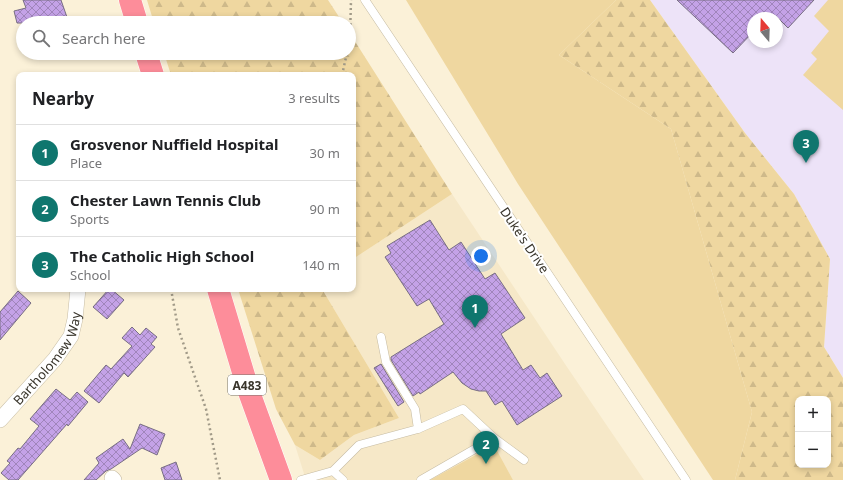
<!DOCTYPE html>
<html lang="en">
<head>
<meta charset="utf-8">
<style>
	body { margin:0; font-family:"Noto Sans",sans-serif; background:#f2f2f2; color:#202124 }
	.controls { position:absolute; right:12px; bottom:12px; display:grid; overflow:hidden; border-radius:8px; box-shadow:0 2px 6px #0003 }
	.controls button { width:36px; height:36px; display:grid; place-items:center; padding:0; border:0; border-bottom:1px solid #e0e0e0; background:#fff; color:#202124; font:20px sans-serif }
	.compass { position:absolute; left:747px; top:12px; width:36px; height:36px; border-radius:50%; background:#fff; box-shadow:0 2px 6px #0003; rotate:341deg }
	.you { position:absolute; left:481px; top:256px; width:14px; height:14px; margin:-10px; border:3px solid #fff; border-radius:50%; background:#1a73e8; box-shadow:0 0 0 6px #1a73e833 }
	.badge { display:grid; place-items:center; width:26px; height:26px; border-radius:50%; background:#0f766e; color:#fff; font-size:13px; font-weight:700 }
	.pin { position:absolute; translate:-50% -33px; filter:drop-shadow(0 1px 2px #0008) }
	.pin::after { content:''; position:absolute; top:21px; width:14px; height:12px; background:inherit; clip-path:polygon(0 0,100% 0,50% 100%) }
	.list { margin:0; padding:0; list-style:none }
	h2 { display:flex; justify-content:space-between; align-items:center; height:52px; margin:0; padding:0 16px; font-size:17px }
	h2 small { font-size:13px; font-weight:400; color:#757577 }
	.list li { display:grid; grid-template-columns:26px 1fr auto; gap:12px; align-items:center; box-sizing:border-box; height:56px; padding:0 16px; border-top:1px solid #e0e0e0 }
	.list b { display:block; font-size:15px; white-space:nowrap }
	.list p { margin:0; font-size:13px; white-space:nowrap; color:#757577 }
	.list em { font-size:13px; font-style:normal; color:#757577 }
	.icon { flex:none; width:22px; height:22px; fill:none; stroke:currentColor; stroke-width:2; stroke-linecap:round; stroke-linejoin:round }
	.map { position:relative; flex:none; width:843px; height:480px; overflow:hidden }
	.search { position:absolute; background:#fff; box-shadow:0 2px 6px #0003; left:16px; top:16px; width:340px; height:44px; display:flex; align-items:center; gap:10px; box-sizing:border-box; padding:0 14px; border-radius:22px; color:#757577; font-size:15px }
	.panel { position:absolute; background:#fff; box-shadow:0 2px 6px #0003; left:16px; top:72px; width:340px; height:220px; border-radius:8px }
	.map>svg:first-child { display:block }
	.built { fill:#f6e8c8 }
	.education { fill:#ede3f8; fill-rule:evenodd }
	.grass { fill:#efd7a0 }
	.forest { fill:url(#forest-firs); fill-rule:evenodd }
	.building { fill:url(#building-cross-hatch); stroke:#786e83 }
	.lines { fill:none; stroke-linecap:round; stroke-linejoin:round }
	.lane-casing { stroke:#c6bca4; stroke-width:9 }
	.street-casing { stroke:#c6bca4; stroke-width:16 }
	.highway-casing { stroke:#fff; stroke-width:23 }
	.path { stroke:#a29b89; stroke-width:2.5; stroke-dasharray:2 3; stroke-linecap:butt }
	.lane { stroke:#fff; stroke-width:8 }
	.street { stroke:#fff; stroke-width:15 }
	.highway { stroke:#fd8d9a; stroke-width:22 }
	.labels { text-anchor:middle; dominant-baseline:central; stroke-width:4; stroke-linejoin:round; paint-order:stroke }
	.shield { fill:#fff; stroke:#74726b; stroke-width:1 }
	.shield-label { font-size:12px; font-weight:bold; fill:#39352b }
	.street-label { font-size:13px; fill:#39352b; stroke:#fff }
</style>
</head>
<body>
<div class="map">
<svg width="843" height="480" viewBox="0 0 843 480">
	<defs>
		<pattern id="forest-firs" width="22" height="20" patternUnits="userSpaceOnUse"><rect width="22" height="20" fill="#efd7a0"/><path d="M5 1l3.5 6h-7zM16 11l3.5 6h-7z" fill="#ceb98a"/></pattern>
		<pattern id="building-cross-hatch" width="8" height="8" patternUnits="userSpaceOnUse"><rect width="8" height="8" fill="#c4a2e7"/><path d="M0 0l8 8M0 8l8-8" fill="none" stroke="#a085bb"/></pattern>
	</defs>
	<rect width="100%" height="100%" fill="#fbf1d8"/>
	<path class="built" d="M452 194 567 367 644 480H513L494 445 430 480H306L295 445 320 460 354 435 399 418 322 289H353V259Z"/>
	<path class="education" d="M650 0H843V378L824 347 830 259 794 194 745 133ZM753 18H777V42H753Z"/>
	<path class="grass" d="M406 0H616L559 55 671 129 752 412 735 480H713L518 184Z
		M828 0H843V110L803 75 817 59 811 53 829 31 814 16Z
		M494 445 513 480H430Z"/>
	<path class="forest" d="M147 0H328L343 23H154Z
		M616 0H650L745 133 794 194 830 259 824 347 843 378V480H735L752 412 671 129 559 55ZM798 399H828V465H798Z
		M349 32 452 194 353 259V75H171L164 53H349Z
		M238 289H322L399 418 354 435 320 460 295 445 276 409Z"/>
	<path class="building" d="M23 0H61L69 23H17L14 11 26 8Z
		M677 0H814L788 28 778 18H753V32L733 53Z
		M430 220 449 250 461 242 485 279 495 273 525 318 501 334 523 370 531 365 540 378 547 373 562 396 517 425 502 401 495 405 486 391H479L471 389 462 383 453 372 420 394 419 392 413 396 391 360V357L444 324 429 299 417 306 385 257 391 253 387 246Z
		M109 289H111L124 300 107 319 93 307Z
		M18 291 31 303 0 340V312Z
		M132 327 140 335 146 328 157 337 151 344 155 347 128 377 124 373 99 403 84 391 106 365 111 369 132 346 122 338Z
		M381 364 404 402 398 406 374 368Z
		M56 389 70 400 77 392 88 402 68 426 67 424 18 480H9L1 473 10 463 7 461 18 448 20 449 39 426 30 419Z
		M140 424 165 434 157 455 142 448 111 469 106 471 96 480H84L99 463 96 458 123 439 130 449Z
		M176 462 182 480H165L161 468Z"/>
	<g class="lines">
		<defs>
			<path id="lane" d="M365 0 686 480
				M381 337 386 362 415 409 418 429
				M333 471 343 480
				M301 480 333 471 359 445 418 429 463 409 494 438
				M421 480 494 438 524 460"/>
			<g id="street">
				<path id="s1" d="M0 420 55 359 71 336 75 319 78 289"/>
				<path d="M112 478 114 480"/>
			</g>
			<path id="highway" d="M130 0 137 23
				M146 53 153 75
				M218 289 249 392 281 480"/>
		</defs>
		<use href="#lane" class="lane-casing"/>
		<use href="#street" class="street-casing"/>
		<use href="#highway" class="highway-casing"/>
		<path class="path" d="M349 45 350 39 351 0
			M342 75 347 53
			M171 289 178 328 206 409 220 480"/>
		<use href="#lane" class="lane"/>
		<use href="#street" class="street"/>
		<use href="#highway" class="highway"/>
	</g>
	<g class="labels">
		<rect class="shield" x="228" y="375" width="38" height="20" rx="3"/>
		<g class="shield-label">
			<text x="247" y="385">A483</text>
		</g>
		<g class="street-label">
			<text transform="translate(525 240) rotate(56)">Duke's Drive</text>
			<text stroke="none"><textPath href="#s1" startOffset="79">Bartholomew Way</textPath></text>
		</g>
	</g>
</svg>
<div class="controls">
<button>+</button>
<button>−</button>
</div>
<svg class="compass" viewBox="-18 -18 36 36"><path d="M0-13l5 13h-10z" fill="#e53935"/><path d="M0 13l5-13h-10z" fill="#757577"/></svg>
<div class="you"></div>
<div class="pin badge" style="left:475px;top:328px">1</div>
<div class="pin badge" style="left:486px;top:464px">2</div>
<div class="pin badge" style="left:806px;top:163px">3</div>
<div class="search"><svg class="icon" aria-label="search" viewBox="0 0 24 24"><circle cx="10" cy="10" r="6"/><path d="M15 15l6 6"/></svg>Search here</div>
<section class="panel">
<h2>Nearby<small>3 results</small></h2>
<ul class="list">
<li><span class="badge">1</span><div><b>Grosvenor Nuffield Hospital</b><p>Place</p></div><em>30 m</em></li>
<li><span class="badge">2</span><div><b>Chester Lawn Tennis Club</b><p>Sports</p></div><em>90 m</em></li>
<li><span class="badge">3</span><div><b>The Catholic High School</b><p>School</p></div><em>140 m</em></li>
</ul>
</section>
</div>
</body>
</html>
